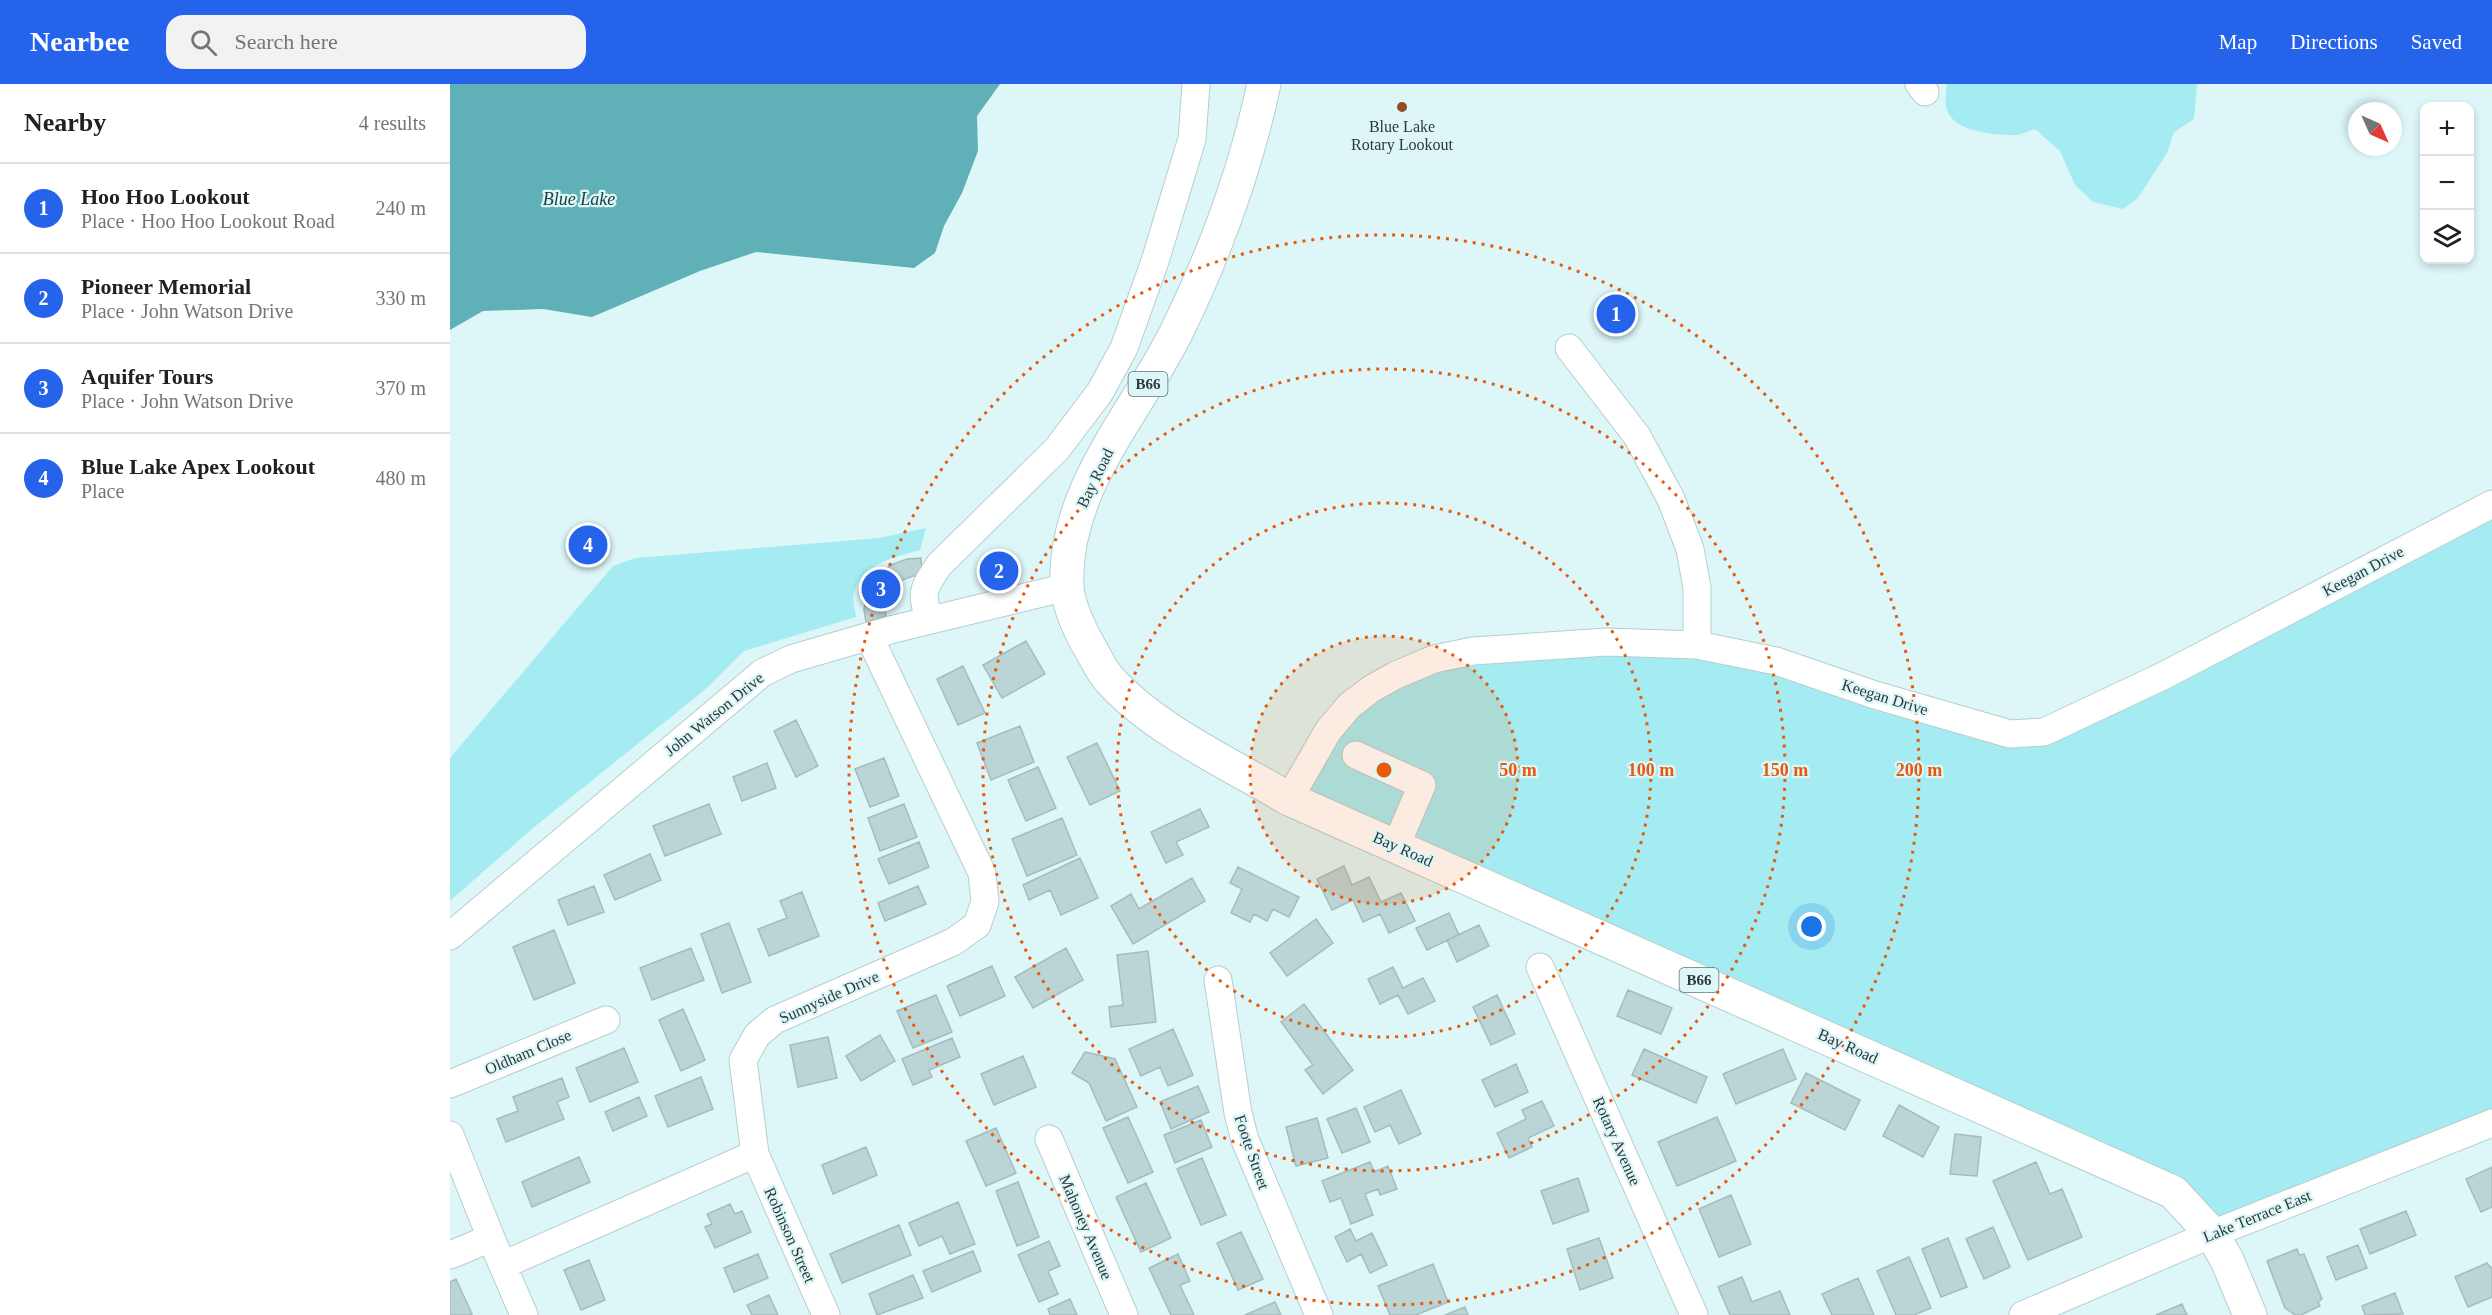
<!DOCTYPE html>
<html lang="en">
<head>
<meta charset="utf-8">
<style>
	body { margin:0; font-family:"Times New Roman",serif; background:#f2f2f2; color:#202124 }
	.controls { position:absolute; right:18px; top:18px; display:grid; overflow:hidden; border-radius:12px; box-shadow:0 3px 9px #0003 }
	.controls button { width:54px; height:54px; display:grid; place-items:center; padding:0; border:0; border-bottom:2px solid #e0e0e0; background:#fff; color:#202124; font:30px sans-serif }
	.compass { position:absolute; left:1898px; top:18px; width:54px; height:54px; border-radius:50%; background:#fff; box-shadow:0 3px 9px #0003; rotate:135deg }
	.you { position:absolute; left:1362px; top:843px; width:21px; height:21px; margin:-15px; border:4px solid #fff; border-radius:50%; background:#1a73e8; box-shadow:0 0 0 9px #1a73e833 }
	.badge { display:grid; place-items:center; width:39px; height:39px; border-radius:50%; background:#2563eb; color:#fff; font-size:20px; font-weight:700 }
	.pin { position:absolute; translate:-50% -50%; border:3px solid #fff; box-shadow:0 2px 6px #0006 }
	.list { margin:0; padding:0; list-style:none }
	h2 { display:flex; justify-content:space-between; align-items:center; height:78px; margin:0; padding:0 24px; font-size:26px }
	h2 small { font-size:20px; font-weight:400; color:#757577 }
	.list li { display:grid; grid-template-columns:39px 1fr auto; gap:18px; align-items:center; box-sizing:border-box; height:90px; padding:0 24px; border-top:2px solid #e0e0e0 }
	.list b { display:block; font-size:22px; white-space:nowrap }
	.list p { margin:0; font-size:20px; white-space:nowrap; color:#757577 }
	.list em { font-size:20px; font-style:normal; color:#757577 }
	.icon { flex:none; width:33px; height:33px; fill:none; stroke:currentColor; stroke-width:2; stroke-linecap:round; stroke-linejoin:round }
	.map { position:relative; flex:none; width:2042px; height:1231px; overflow:hidden }
	header { display:flex; align-items:center; gap:36px; box-sizing:border-box; height:84px; padding:0 30px; background:#2563eb; color:#fff }
	header strong { font-size:28px }
	nav { display:flex; gap:33px; margin-inline-start:auto; font-size:21px }
	.search { width:420px; height:54px; background:#f2f2f2; display:flex; align-items:center; gap:15px; box-sizing:border-box; padding:0 21px; border-radius:18px; color:#757577; font-size:22px }
	main { display:flex }
	aside { flex:1; background:#fff }
	.map>svg:first-child { display:block }
	.green { fill:#a4ecf1 }
	.water { fill:#5fb1b7 }
	.building { fill:#bbd4d5; stroke:#a4bcbe; stroke-width:1.5 }
	.lines { fill:none; stroke-linecap:round; stroke-linejoin:round }
	.minor-casing { stroke:#b5cecf; stroke-width:29 }
	.major-casing { stroke:#b5cecf; stroke-width:35 }
	.minor { stroke:#fff; stroke-width:27 }
	.major { stroke:#fff; stroke-width:33 }
	.ring { fill:none; stroke:#e8590c; stroke-width:3; stroke-dasharray:3 6 }
	.poi-dot { fill:#914e20; stroke:#ddf6f8; stroke-width:2 }
	.labels { text-anchor:middle; dominant-baseline:central; stroke-width:4.5; stroke-linejoin:round; paint-order:stroke }
	.shield { fill:#ddf6f8; stroke:#627172; stroke-width:1.5 }
	.shield-label { font-size:15px; font-weight:bold; fill:#2e3839 }
	.poi-label { font-size:16px; fill:#2e3839; stroke:#ddf6f8 }
	.street-label { font-size:16px; fill:#2e3839; stroke:#ddf6f8 }
	.water-label { font-size:18px; font-style:italic; fill:#194043; stroke:#ddf6f8 }
	.centre { fill:#e8590c; stroke:#ddf6f8; stroke-width:3 }
	.ring-label { font-size:18px; text-anchor:middle; font-weight:bold; fill:#e8590c; stroke:#ddf6f8; stroke-width:4.5; stroke-linejoin:round; paint-order:stroke }
</style>
</head>
<body>
<header>
<strong>Nearbee</strong>
<div class="search"><svg class="icon" aria-label="search" viewBox="0 0 24 24"><circle cx="10" cy="10" r="6"/><path d="M15 15l6 6"/></svg>Search here</div>
<nav><a>Map</a><a>Directions</a><a>Saved</a></nav>
</header>
<main>
<aside>
<h2>Nearby<small>4 results</small></h2>
<ul class="list">
<li><span class="badge">1</span><div><b>Hoo Hoo Lookout</b><p>Place · Hoo Hoo Lookout Road</p></div><em>240 m</em></li>
<li><span class="badge">2</span><div><b>Pioneer Memorial</b><p>Place · John Watson Drive</p></div><em>330 m</em></li>
<li><span class="badge">3</span><div><b>Aquifer Tours</b><p>Place · John Watson Drive</p></div><em>370 m</em></li>
<li><span class="badge">4</span><div><b>Blue Lake Apex Lookout</b><p>Place</p></div><em>480 m</em></li>
</ul>
</aside>
<div class="map">
<svg width="2042" height="1231" viewBox="0 0 2042 1231">
	<rect width="100%" height="100%" fill="#ddf6f8"/>
	<path class="green" d="M1497 0H1747L1744 35 1724 48 1717 69 1688 114 1673 125 1643 118 1625 101 1610 67 1585 45C1579 47 1573 50 1567 51 1548 52 1511 48 1500 32 1493 22 1496 11 1497 0Z
		M2042 428V1029L1765 1135 852 708 883 652 918 616 989 583 1156 570 1249 571 1323 587 1562 657Z
		M476 444 470 466C446 473 411 479 404 509 402 516 405 526 406 533L294 567 257 604 83 744 0 817V674L163 482 186 474 429 454Z"/>
	<path class="water" d="M0 0H550L527 32 528 67 512 109 494 142 485 169 464 184 306 168 250 187 142 233 93 225 33 227 0 246Z"/>
	<path class="building" d="M471 474 472 492H463L450 497 440 508 435 520 436 532 416 538 414 526 416 512 426 493 441 481 457 475Z
		M576 557 595 590 552 614 533 581Z
		M513 582 535 629 508 641 487 595Z
		M346 636 368 682 346 693 324 647Z
		M570 642 584 678 541 696 527 659Z
		M647 659 670 707 640 721 617 673Z
		M434 674 449 712 420 723 405 685Z
		M317 679 326 704 292 717 283 693Z
		M588 683 606 724 576 737 558 696Z
		M259 720 271 750 215 772 203 742Z
		M454 720 467 753 430 767 418 734Z
		M750 725 759 743 726 758 733 771 716 779 701 748Z
		M612 734 627 771 577 792 562 755Z
		M469 758 479 783 439 800 428 775Z
		M200 770 211 796 165 816 154 791Z
		M630 774 648 814 611 831 600 806 579 816 573 801Z
		M894 782 902 801 919 793 931 818 951 809 965 837 939 849 930 830 913 838 903 816 882 826 867 795Z
		M788 783 849 813 839 833 823 825 817 837 804 830 800 838 781 829 792 805 780 799Z
		M742 794 755 817 683 860 661 822 681 810 689 825Z
		M144 802 154 828 118 841 108 816Z
		M468 802 476 820 435 837 428 819Z
		M352 808 369 852 319 872 308 845 337 834 330 817Z
		M999 829 1009 851 977 866 966 844Z
		M866 835 883 859 837 892 820 869Z
		M279 839 301 898 272 909 251 850Z
		M1029 841 1039 862 1007 878 997 856Z
		M104 846 125 899 84 916 63 863Z
		M241 864 254 896 202 916 190 884Z
		M616 864 633 896 583 924 565 893Z
		M698 867 706 938 661 943 659 923 673 921 667 871Z
		M542 882 555 912 510 932 497 902Z
		M943 883 953 904 973 894 985 917 958 930 948 911 930 920 918 895Z
		M1178 906 1222 924 1211 950 1167 932Z
		M486 911 502 948 463 964 447 927Z
		M1047 911 1065 950 1041 961 1023 923Z
		M854 920 903 986 873 1010 855 986 863 981 831 938Z
		M233 925 255 976 231 987 209 936Z
		M723 945 743 991 718 1002 710 983 691 992 679 965Z
		M430 951 445 977 411 997 396 972Z
		M378 953 387 994 348 1003 340 961Z
		M502 954 510 973 479 986 482 993 463 1001 452 975Z
		M174 964 188 998 140 1018 126 984Z
		M1194 965 1257 993 1246 1019 1182 991Z
		M1333 965 1346 995 1286 1020 1273 990Z
		M635 968 665 975 687 1023 656 1037 639 999 622 989Z
		M573 972 586 1003 544 1021 531 990Z
		M1066 980 1078 1008 1045 1023 1032 996Z
		M1356 989 1410 1016 1395 1046 1341 1019Z
		M251 993 263 1025 218 1043 205 1012Z
		M112 994 119 1013 107 1018 114 1035 56 1058 47 1035 68 1027 63 1013Z
		M748 1002 759 1028 721 1045 710 1018Z
		M951 1006 971 1050 949 1060 940 1041 925 1048 914 1023Z
		M189 1013 197 1032 163 1047 155 1028Z
		M1092 1017 1104 1042 1078 1054 1082 1063 1059 1074 1047 1049 1076 1035 1072 1026Z
		M1449 1021 1489 1043 1473 1073 1433 1052Z
		M906 1024 920 1058 892 1069 877 1035Z
		M678 1033 703 1088 678 1099 653 1044Z
		M1267 1033 1286 1077 1227 1102 1208 1058Z
		M867 1034 878 1074 846 1082 836 1043Z
		M751 1036 762 1063 725 1079 714 1051Z
		M546 1044 566 1089 536 1102 516 1057Z
		M1505 1050 1531 1053 1527 1092 1500 1090Z
		M416 1063 427 1091 383 1110 372 1081Z
		M129 1073 140 1098 82 1123 72 1098Z
		M752 1074 776 1131 751 1141 727 1085Z
		M920 1078 924 1088 938 1082 947 1105 930 1111 928 1105 915 1110 923 1131 901 1140 891 1114 880 1118 872 1097Z
		M1586 1078 1600 1110 1612 1105 1632 1153 1578 1176 1543 1097Z
		M2042 1083V1123L2031 1128 2016 1095Z
		M1128 1094 1139 1127 1103 1140 1091 1107Z
		M568 1098 589 1153 567 1162 546 1107Z
		M696 1099 721 1154 691 1168 666 1113Z
		M1281 1111 1301 1160 1269 1173 1249 1125Z
		M508 1118 525 1160 500 1170 492 1152 469 1162 459 1139Z
		M280 1120 285 1130 292 1127 301 1148 265 1164 255 1143 262 1140 257 1130Z
		M1956 1127 1966 1151 1920 1170 1910 1145Z
		M449 1141 461 1171 392 1199 380 1170Z
		M1543 1143 1560 1183 1534 1195 1516 1155Z
		M900 1145 906 1157 922 1149 937 1181 920 1189 911 1170 897 1178 885 1153Z
		M791 1148 813 1195 788 1206 767 1159Z
		M1149 1154 1163 1194 1130 1206 1117 1165Z
		M1498 1154 1517 1203 1491 1213 1472 1165Z
		M599 1157 610 1182 598 1187 608 1210 589 1218 568 1171Z
		M1908 1161 1917 1184 1886 1196 1877 1173Z
		M1847 1165 1849 1171 1854 1170 1872 1215 1868 1218 1870 1222 1851 1231H1845L1835 1224 1817 1177Z
		M523 1167 531 1187 482 1208 473 1187Z
		M308 1170 318 1194 284 1208 274 1184Z
		M728 1170 740 1197 730 1201 744 1231H721L699 1184Z
		M1459 1173 1481 1224 1464 1231H1446L1427 1187Z
		M139 1176 155 1216 131 1226 114 1186Z
		M2037 1179 2042 1185V1213L2018 1223 2005 1193Z
		M983 1180 998 1218 966 1231H940L928 1202Z
		M463 1191 473 1214 427 1231 419 1210Z
		M1292 1193 1302 1218 1330 1207 1340 1231H1280L1268 1203Z
		M1408 1194 1424 1231H1382L1372 1210Z
		M6 1195 22 1230 19 1231H0V1198Z
		M1945 1209 1953 1230 1915 1231 1912 1222Z
		M319 1211 328 1231H302L297 1221Z
		M620 1215 627 1231H600L598 1225Z
		M825 1218 831 1231H795Z
		M1732 1220 1737 1231H1706Z
		M1015 1223 1018 1231H995Z"/>
	<g class="lines">
		<defs>
			<path id="minor" d="M1469 0 1475 8
				M1119 264 1187 352 1221 415 1240 465 1247 504V561
				M480 535C469 509 474 504 489 481L607 365 650 308 674 264 705 177 742 55 746 0
				M906 671 972 701 946 762
				M839 715 878 647 899 622 921 605 946 591 984 575 1023 567 1157 558 1247 561 1326 577 1425 611 1560 650 1594 648 1713 592 2042 420
				M0 852 312 589 341 575 444 545 617 503
				M1090 883 1244 1231
				M768 896 788 1029 795 1056 869 1231
				M0 1000 156 936
				M0 1051 41 1154 74 1231
				M599 1055 674 1231
				M305 1070 376 1231
				M0 1171 41 1154
				M53 1181 305 1070 293 976 307 951 325 936 503 858 527 841 535 818 532 789 419 552
				M1573 1231 1762 1150 2042 1039"/>
			<path id="major" d="M814 0C796 84 765 169 727 247 687 328 613 405 617 501 617 519 631 549 640 564 646 574 651 586 659 595 703 645 782 681 839 715L1723 1108 1762 1150 1777 1176 1800 1231"/>
		</defs>
		<use href="#minor" class="minor-casing"/>
		<use href="#major" class="major-casing"/>
		<use href="#minor" class="minor"/>
		<use href="#major" class="major"/>
	</g>
	<circle cx="934" cy="686" r="134" fill="#e8590c" fill-opacity=".12"/>
	<g class="ring">
		<circle cx="934" cy="686" r="134"/>
		<circle cx="934" cy="686" r="267"/>
		<circle cx="934" cy="686" r="401"/>
		<circle cx="934" cy="686" r="535"/>
	</g>
	<circle class="poi-dot" cx="952" cy="23" r="6"/>
	<g class="labels">
		<g class="shield">
			<rect x="678.5" y="288" width="39" height="24" rx="4.5"/>
			<rect x="1229.5" y="884" width="39" height="24" rx="4.5"/>
		</g>
		<g class="shield-label">
			<text x="698" y="300">B66</text>
			<text x="1249" y="896">B66</text>
		</g>
		<g class="poi-label">
			<text x="952" y="42">Blue Lake<tspan x="952" dy="18">Rotary Lookout</tspan></text>
		</g>
		<g class="street-label">
			<text transform="translate(645 394) rotate(-64)">Bay Road</text>
			<text transform="translate(1913 487) rotate(-28)">Keegan Drive</text>
			<text transform="translate(1435 613) rotate(17)">Keegan Drive</text>
			<text transform="translate(264 630) rotate(-39)">John Watson Drive</text>
			<text transform="translate(953 765) rotate(24)">Bay Road</text>
			<text transform="translate(379 913) rotate(-24)">Sunnyside Drive</text>
			<text transform="translate(1398 962) rotate(24)">Bay Road</text>
			<text transform="translate(78 968) rotate(-23)">Oldham Close</text>
			<text transform="translate(1167 1057) rotate(66)">Rotary Avenue</text>
			<text transform="translate(802 1068) rotate(71)">Foote Street</text>
			<text transform="translate(1807 1132) rotate(-22)">Lake Terrace East</text>
			<text transform="translate(636 1143) rotate(67)">Mahoney Avenue</text>
			<text transform="translate(340 1151) rotate(66)">Robinson Street</text>
		</g>
		<g class="water-label">
			<text x="129" y="115">Blue Lake</text>
		</g>
	</g>
	<circle cx="934" cy="686" r="9" class="centre"/>
	<g class="ring-label">
		<text x="1068" y="692">50 m</text>
		<text x="1201" y="692">100 m</text>
		<text x="1335" y="692">150 m</text>
		<text x="1469" y="692">200 m</text>
	</g>
</svg>
<div class="controls">
<button>+</button>
<button>−</button>
<button><svg class="icon" aria-label="layers" viewBox="0 0 24 24"><path d="M12 4l9 5-9 5-9-5zM3 14l9 5 9-5"/></svg></button>
</div>
<svg class="compass" viewBox="-18 -18 36 36"><path d="M0-13l5 13h-10z" fill="#e53935"/><path d="M0 13l5-13h-10z" fill="#757577"/></svg>
<div class="you"></div>
<div class="pin badge" style="left:1166px;top:230px">1</div>
<div class="pin badge" style="left:549px;top:487px">2</div>
<div class="pin badge" style="left:431px;top:505px">3</div>
<div class="pin badge" style="left:138px;top:461px">4</div>
</div>
</main>
</body>
</html>
